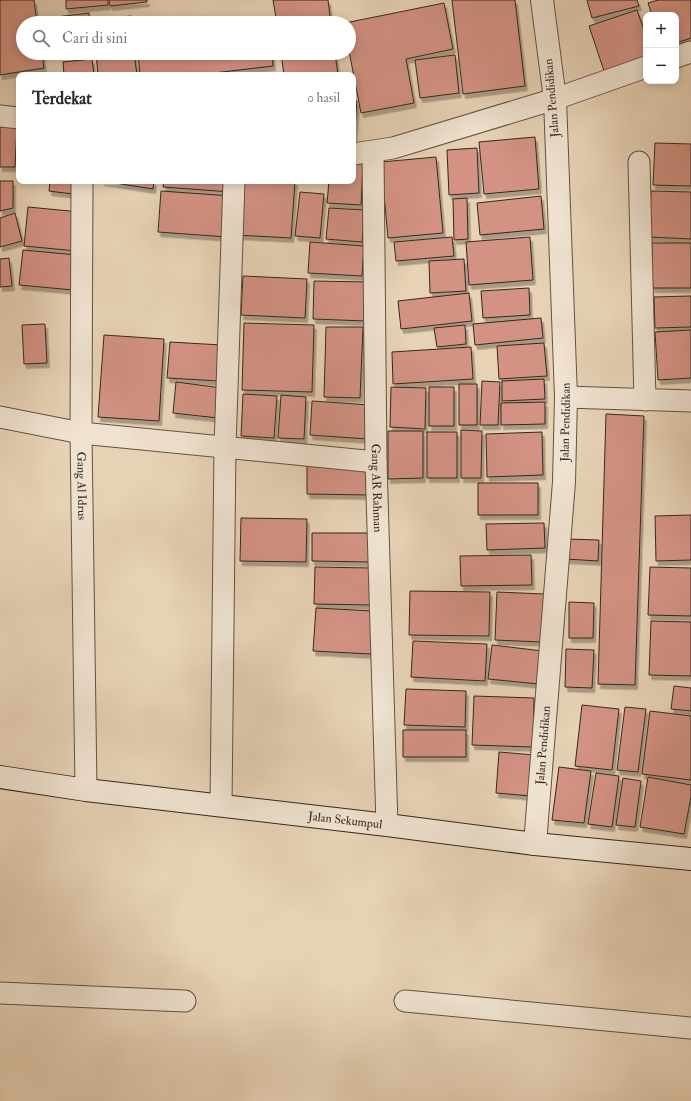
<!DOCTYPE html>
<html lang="id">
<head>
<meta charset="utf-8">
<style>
	body { margin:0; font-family:"IM FELL Double Pica",serif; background:#f2f2f3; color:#2b2b33 }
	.controls { position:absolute; right:12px; top:12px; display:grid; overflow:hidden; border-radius:8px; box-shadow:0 2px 10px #0003 }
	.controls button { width:36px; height:36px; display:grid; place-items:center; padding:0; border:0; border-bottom:1px solid #e1e1e2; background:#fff; color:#2b2b33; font:20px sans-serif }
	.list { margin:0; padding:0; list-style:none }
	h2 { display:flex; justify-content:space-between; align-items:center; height:52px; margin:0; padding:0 16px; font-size:17px }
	h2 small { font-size:13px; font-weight:400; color:#7c7c81 }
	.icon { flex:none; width:22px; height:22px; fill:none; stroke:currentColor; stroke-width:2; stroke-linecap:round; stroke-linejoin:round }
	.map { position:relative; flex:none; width:691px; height:1101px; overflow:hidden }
	.search { position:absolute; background:#fff; box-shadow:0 2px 10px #0003; left:16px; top:16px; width:340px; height:44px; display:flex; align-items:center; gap:10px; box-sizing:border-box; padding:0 14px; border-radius:22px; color:#7c7c81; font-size:15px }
	.panel { position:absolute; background:#fff; box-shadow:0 2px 10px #0003; left:16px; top:72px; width:340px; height:112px; border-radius:8px }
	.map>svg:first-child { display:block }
	.building { fill:#d39284; stroke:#34271d; filter:url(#shadow) }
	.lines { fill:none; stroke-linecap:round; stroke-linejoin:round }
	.minor-casing { stroke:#615243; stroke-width:23 }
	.tertiary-casing { stroke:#615243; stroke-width:24 }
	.secondary-casing { stroke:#34271d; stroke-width:24 }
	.minor { stroke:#efe2d0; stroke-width:21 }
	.tertiary { stroke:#efe2d0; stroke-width:22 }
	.secondary { stroke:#efe2d0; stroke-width:22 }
	.labels { text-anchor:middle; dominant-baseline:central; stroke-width:3; stroke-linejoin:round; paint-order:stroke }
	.street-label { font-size:12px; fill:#34271d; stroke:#efe2d0 }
</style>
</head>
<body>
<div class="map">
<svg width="691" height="1101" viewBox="0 0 691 1101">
	<defs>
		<filter id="shadow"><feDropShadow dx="2.5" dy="4.5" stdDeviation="0" flood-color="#0004"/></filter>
	</defs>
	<rect width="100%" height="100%" fill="#e7d2b6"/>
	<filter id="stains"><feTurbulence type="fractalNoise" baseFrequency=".005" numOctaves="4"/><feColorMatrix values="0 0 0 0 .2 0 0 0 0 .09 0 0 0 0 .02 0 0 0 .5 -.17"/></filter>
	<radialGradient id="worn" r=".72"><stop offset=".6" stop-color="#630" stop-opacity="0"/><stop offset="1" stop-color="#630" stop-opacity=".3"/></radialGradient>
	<path class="building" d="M0 0H34L37 23H23V53H42L44 68 0 75Z
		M66 0H108V5L66 9Z
		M109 0H147V2L110 6Z
		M273 0H328L331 23H277Z
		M452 0H515L525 86 463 94Z
		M587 0H637L639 6 592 18Z
		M658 0H691V38L676 43V15H652L648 3Z
		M444 3 453 49 406 59 414 103 361 113 349 51V23H345Z
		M637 10 646 36V57L604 71 589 26Z
		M89 13 90 23H57L56 17Z
		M131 16 132 23H93V20Z
		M96 53H134L137 75H98Z
		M138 53H272L273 66 197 75H140Z
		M281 53H335L338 75H284Z
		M455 55 459 93 420 98 415 60Z
		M92 59 94 75H64L63 62Z
		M353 101H357L354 139 353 138Z
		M0 127H17L15 167H0Z
		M535 137 539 189 484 194 479 142Z
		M655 143 691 144V186L653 185Z
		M477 148 479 193 449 195 447 150Z
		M436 157 443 233 388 238 381 162Z
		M353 164H363L361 205 327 203 329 181H353Z
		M0 181H13V208L0 211Z
		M50 181H75L73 194 49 191Z
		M102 181H154L153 189Z
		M164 181H232L231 192 163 187Z
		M240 181H295L291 238 236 235Z
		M161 191 231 196 227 237 158 232Z
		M651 191 691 192V239L649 237Z
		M300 192 324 194 320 238 295 236Z
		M541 196 544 229 480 235 477 203Z
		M467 198 468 239 454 240 453 199Z
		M28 207 80 212 77 251 24 246Z
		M329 208 365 210 362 242 326 239Z
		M15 213 22 241 0 247V218Z
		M452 237 454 256 396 261 394 242Z
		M530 237 533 280 469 285 466 242Z
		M310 242 364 246 362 276 308 273Z
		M652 243H691V288H652Z
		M23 250 77 255 73 290 19 285Z
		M9 258 12 286 0 287V259Z
		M464 259 466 291 430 293 429 261Z
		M243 276 307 279 305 318 241 315Z
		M314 281 367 282 366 321 313 319Z
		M529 288 530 315 483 318 481 291Z
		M469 293 472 321 401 329 398 301Z
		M691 296V327L655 328 654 297Z
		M541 318 543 338 475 345 473 324Z
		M244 323 314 325 312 392 242 390Z
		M45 324 47 363 24 364 22 325Z
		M465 325 466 344 437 347 434 328Z
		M326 327H363L360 398 324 397Z
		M691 330V378L658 380 655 332Z
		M104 335 164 339 159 421 98 417Z
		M170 342 222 345 219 381 167 378Z
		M544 343 547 376 499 379 497 346Z
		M471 347 473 379 393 384 392 352Z
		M544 379 545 399 502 401V381Z
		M482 381 500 382 498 425H480Z
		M176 382 222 388 218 418 173 413Z
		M459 384H477V425H459Z
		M391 387 426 388 425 429 390 427Z
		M429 387H454V426H429Z
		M243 394 277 396 274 438 241 436Z
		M281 395 306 397 304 439 278 438Z
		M312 401 370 405 368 439 310 435Z
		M545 402V424L501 425V403Z
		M606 414 644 416 635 685 598 684Z
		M461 430 482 431 481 478H461Z
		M388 431H423V478L388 479Z
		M427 432H457V478H427Z
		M542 432 543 475 487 477 486 434Z
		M307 463 370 464 369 495 307 494Z
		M478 483H538V515H478Z
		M691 515V560L656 561 655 516Z
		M241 518 307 519 306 562 240 561Z
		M544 523 545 548 487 550 486 524Z
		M312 533H370L369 562 312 561Z
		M567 539 599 540 598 561 566 559Z
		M531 555 532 585 461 586 460 556Z
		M315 567 371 568V605L314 604Z
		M650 567 691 568V616L648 615Z
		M410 591 490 592 489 636 409 635Z
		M497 592 544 594 541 642 495 640Z
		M569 602 594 603 593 638H569Z
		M316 608 373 611 371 654 313 651Z
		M651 621 691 622V676L649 675Z
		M413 641 487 644 485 681 411 677Z
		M492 645 543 651 539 684 488 679Z
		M566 649 594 650 592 688 565 687Z
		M674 686 691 688V711L671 709Z
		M406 689 466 691 465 727 404 725Z
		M474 696 534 698 533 747 472 745Z
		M582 705 619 709 612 770 575 766Z
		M625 707 646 709 638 772 617 770Z
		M650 711 691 716V780L642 774Z
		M403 730H466V757H403Z
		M499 752 535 755 531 796 496 793Z
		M559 767 591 771 584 823 552 820Z
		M596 773 619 776 612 827 588 824Z
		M648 777 691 785V797L684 834 640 827Z
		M623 778 641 781 635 827 616 825Z"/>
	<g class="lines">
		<defs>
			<g id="minor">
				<path d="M676 57 691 52"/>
				<path d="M0 116 19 118"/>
				<path id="s1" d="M373 152 376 462 387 825"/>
				<path d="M353 154 393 148 555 99 646 67"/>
				<path d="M639 162 645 400"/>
				<path id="s2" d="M82 181 81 433 86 790"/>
				<path d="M566 397 691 401"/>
				<path d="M0 417 81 433 376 462"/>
				<path d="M221 805 225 447 234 181"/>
				<path d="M0 993 185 1001"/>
				<path d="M405 1001 691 1028"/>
			</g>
			<g id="tertiary">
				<path id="s3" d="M535 844 564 482 566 397 555 99 542 0"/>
			</g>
			<g id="secondary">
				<path id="s4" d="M0 777 86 790 387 825 535 844 691 859"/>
			</g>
		</defs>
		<use href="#minor" class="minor-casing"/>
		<use href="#tertiary" class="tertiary-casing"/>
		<use href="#secondary" class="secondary-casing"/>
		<use href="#minor" class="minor"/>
		<use href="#tertiary" class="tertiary"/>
		<use href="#secondary" class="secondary"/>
	</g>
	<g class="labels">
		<g class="street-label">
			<text transform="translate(552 98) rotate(-95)">Jalan Pendidikan</text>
			<text stroke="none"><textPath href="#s3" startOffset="423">Jalan Pendidikan</textPath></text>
			<text stroke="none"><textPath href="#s2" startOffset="305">Gang Al Idrus</textPath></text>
			<text stroke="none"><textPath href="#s1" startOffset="336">Gang AR Rahman</textPath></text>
			<text stroke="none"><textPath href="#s3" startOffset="99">Jalan Pendidikan</textPath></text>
			<text stroke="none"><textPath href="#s4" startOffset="348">Jalan Sekumpul</textPath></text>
		</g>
	</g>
	<rect width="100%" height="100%" filter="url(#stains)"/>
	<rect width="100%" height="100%" fill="url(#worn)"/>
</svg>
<div class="controls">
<button>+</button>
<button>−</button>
</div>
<div class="search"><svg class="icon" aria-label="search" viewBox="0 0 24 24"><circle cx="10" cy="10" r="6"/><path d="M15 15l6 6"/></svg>Cari di sini</div>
<section class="panel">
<h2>Terdekat<small>0 hasil</small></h2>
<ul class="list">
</ul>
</section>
</div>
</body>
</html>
